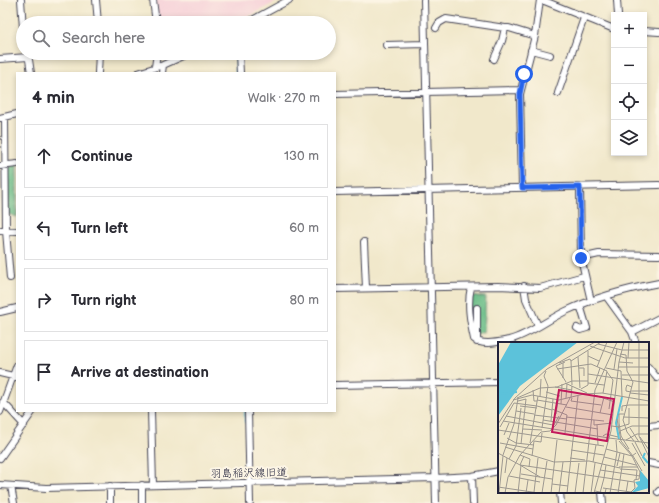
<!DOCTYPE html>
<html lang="en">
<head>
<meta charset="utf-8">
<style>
	body { margin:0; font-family:"Balsamiq Sans","Klee One",sans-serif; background:#f2f2f3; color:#2b2b33 }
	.controls { position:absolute; right:12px; top:12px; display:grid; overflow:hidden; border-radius:0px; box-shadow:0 2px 6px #0003 }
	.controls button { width:36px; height:36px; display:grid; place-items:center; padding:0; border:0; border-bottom:1px solid #e1e1e2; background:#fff; color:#2b2b33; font:20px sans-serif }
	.stop { position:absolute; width:12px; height:12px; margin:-9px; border:3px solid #2563eb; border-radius:50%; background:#fff }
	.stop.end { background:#2563eb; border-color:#fff; box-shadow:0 1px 4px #0008 }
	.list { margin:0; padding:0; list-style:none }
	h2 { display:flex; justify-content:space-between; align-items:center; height:52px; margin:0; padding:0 16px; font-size:17px }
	h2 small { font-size:13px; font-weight:400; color:#7c7c81 }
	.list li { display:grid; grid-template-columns:26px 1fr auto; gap:12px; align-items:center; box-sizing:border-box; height:64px; margin:0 8px 8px; padding:0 8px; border:1px solid #e1e1e2; border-radius:0px }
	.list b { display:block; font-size:15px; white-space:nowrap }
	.list em { font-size:13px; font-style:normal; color:#7c7c81 }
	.icon { flex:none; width:22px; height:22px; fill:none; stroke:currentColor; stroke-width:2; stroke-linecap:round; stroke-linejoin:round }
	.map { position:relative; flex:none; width:659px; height:503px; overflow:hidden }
	.search { position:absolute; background:#fff; box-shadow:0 2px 6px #0003; left:16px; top:16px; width:320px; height:44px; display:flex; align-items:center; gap:10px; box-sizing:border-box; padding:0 14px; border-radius:22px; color:#7c7c81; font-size:15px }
	.panel { position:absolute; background:#fff; box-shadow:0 2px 6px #0003; left:16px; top:72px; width:320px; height:340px; border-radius:0px }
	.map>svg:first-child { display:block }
	.built { fill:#f6cfd8 }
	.forest { fill:#6cbd88; stroke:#477062 }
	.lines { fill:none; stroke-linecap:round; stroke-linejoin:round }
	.stream { stroke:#5cc2da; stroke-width:2 }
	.minor-casing { stroke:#414051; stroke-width:8 }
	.minor { stroke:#fff; stroke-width:6 }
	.route { stroke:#2563eb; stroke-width:5 }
	.labels { text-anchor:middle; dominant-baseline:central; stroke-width:4; stroke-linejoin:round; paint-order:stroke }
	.street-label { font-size:11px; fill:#22223b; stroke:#fcf5e5 }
	.inset-river { fill:none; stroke:#5cc2da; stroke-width:2 }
	.inset-road { fill:none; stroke:#9e9991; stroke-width:1 }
	.view { fill:#c2185b; fill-opacity:0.15; stroke:#c2185b; stroke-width:2 }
	.inset-edge { fill:none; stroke:#22223b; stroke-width:2 }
</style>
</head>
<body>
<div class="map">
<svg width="659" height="503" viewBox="0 0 659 503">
	<rect width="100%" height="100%" fill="#fcf5e5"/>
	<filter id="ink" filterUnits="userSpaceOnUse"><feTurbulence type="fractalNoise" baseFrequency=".025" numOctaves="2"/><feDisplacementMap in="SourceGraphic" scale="8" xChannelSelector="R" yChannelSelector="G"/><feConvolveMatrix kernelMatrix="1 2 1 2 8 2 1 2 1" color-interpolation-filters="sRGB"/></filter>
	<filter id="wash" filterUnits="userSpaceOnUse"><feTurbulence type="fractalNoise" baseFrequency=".012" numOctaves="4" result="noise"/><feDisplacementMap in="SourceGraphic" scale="16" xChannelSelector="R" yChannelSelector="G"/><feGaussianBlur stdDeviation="0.9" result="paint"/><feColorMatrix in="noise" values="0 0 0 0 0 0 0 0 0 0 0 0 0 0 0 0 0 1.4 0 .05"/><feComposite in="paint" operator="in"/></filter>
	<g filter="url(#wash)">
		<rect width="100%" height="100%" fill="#f1e8cb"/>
		<path class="built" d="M155 0H280L236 23H159Z"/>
		<path class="forest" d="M17 163V217L8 214V168Z
			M469 296 486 297 484 331 477 334 471 328Z"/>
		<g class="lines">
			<path class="stream" d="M236 53V73
				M245 411V422"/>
		</g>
	</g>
	<g filter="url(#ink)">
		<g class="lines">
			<defs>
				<path id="minor" d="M21 0 23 28
					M96 0 98 23
					M153 0 156 23
					M424 0 436 503
					M542 0 614 29
					M617 0 618 15
					M247 23 289 0
					M436 28 439 23 446 19 505 28
					M644 31 659 32
					M386 45 425 44
					M531 50 550 55
					M28 53 31 73
					M239 53 240 73
					M0 59 28 57
					M494 59 502 41 505 28H509L535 36
					M155 67 157 53
					M98 73 99 53
					M138 73 163 65 190 53
					M162 73 163 65
					M558 93 584 18
					M335 94 520 90
					M5 117 6 231 10 278
					M0 118 17 114
					M0 166 17 164
					M580 187 581 258 591 301
					M522 188 520 94 535 36 540 0
					M335 192 659 185
					M0 230 17 231
					M364 242 366 288
					M581 258 599 254 659 255
					M524 286 526 299 538 326
					M471 287C467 304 470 321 474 339 482 346 498 342 509 340 529 335 547 320 566 311 596 297 627 289 659 283
					M335 289 498 286 540 288 584 276
					M606 296 632 332 636 343
					M0 312 17 308
					M577 328 580 330 587 328 580 305
					M632 332 659 318
					M477 342V308
					M648 367 657 378 659 377
					M0 373 17 377
					M335 385 499 382
					M3 402 24 425
					M151 411 153 485
					M248 411 250 503
					M0 412 17 365
					M648 426 659 425
					M0 458 33 411
					M648 463 659 465
					M472 476 473 503
					M0 485 46 488 435 478 472 476 499 471
					M142 485V503
					M11 486 14 503
					M110 486V503
					M560 492 561 503
					M602 492 603 503
					M658 492 659 491"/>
			</defs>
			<use href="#minor" class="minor-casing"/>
			<use href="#minor" class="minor"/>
		</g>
	</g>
	<g class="lines" filter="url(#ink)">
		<path class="route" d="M524 74 520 94 522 188 580 187 581 258"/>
	</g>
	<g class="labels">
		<g class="street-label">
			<text transform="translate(249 473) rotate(-1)">羽島稲沢線旧道</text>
		</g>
	</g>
	<g transform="translate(498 342)">
		<rect width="151" height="151" fill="#f1e8cb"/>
		<path d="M13 0H80L22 44 0 74V23ZM142 128 151 139V146L133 151 140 144 137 140 142 139Z" fill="#5cc2da"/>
		<path class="inset-river" d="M0 52 19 50M121 97 118 81 124 55M147 111 145 115 150 121"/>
		<path class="inset-road" d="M141 0V94L151 115M100 2 124 8H151M92 4 127 16H151M122 12 128 13 129 29 135 40 125 78 129 90 136 99M90 14 101 19M80 15 82 46M130 16 131 0M73 19 74 43M67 20 58 24 68 40M121 20 135 21M61 21 72 17 73 19 103 0M65 21V36M99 25 109 0M120 25H151M81 26H86V34M108 26 123 29 124 55M59 27 93 22 109 29 105 51M116 27 119 7M109 30 115 38 111 67M90 32 151 41M124 33H151M67 41 89 51M90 41 106 43M97 41 102 26M57 45 74 48M83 47 90 43V9M35 48 36 59H39M133 49H151M48 50 62 54M133 50 128 49V46L129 43 134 45M132 51 151 53M96 53 117 60M42 55 43 37M19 56 42 46 59 45 74 39H90M68 56 69 42M73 56 74 44M74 56 73 59 103 63M15 58 34 53 61 58 86 52 104 51 151 59M39 58 69 63M20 59 28 57 25 84M63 62 64 42M131 63H151M22 64 39 66M68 65 115 73M131 66V82M54 67 69 73 67 91M18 69 36 72M124 69V64L131 63M102 71 106 55M58 72 60 58M126 72H121V81L123 94 131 107M36 73 69 77M8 74 55 83M68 75 106 79M125 75 151 76M119 77 123 99 135 114 144 129M45 78 100 87M96 78V83L114 81M5 79 111 96M53 79 55 57M0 82 17 56 49 27 97 0M99 83 100 103M114 84 121 85 131 82M2 85 16 61 39 64 54 68M44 86 50 44 46 34 48 29M132 86 141 100M25 87 44 88M0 88 106 104M53 88 61 74M122 89 134 84H151M6 93 11 81M105 94 108 92 120 95M142 95 151 108M9 96 18 101 36 103M111 96 151 101M128 98 139 92H151M121 99 134 114 142 130 141 137 136 138 137 146 132 151M137 100 144 114M2 101 35 107M32 101 40 54M134 101 147 124M23 102 25 84M7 105 56 120 91 119 122 126M108 107 134 114 138 111M73 108 106 113M0 111 22 123 136 140M5 113 16 82 20 56M22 113 32 117 31 125M26 114 22 123 42 135M34 114 36 99 43 100 44 91M106 115 138 123M72 116 87 118M11 117 18 104 23 66M95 120 98 103M119 124 122 111M121 125H140M122 127 139 128 138 138M102 128 142 134M7 131 9 116M23 132 54 137M11 134 42 140M106 136 108 123M54 142 70 144M0 145 41 151M105 146 133 150M97 149 107 151 108 147M36 150 40 116M1 151 5 114M7 151 10 135 22 113 43 90 52 89 58 83 72 56M20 151 23 123M28 151 30 138M44 151 49 119M53 151 59 98M61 151 65 120M69 151 80 54M77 151 81 121M85 151 97 48 119 0M93 151 97 121M96 151 113 89 121 20 126 0M102 151 106 136M112 151 119 110 118 98M120 151 126 112M128 151 130 139"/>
		<path class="view" d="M61 48 116 57 109 99 54 90Z"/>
		<rect width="151" height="151" class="inset-edge"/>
	</g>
</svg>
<div class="controls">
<button>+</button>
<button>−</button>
<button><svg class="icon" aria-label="locate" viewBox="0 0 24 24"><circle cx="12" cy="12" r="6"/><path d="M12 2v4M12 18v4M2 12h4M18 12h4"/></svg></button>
<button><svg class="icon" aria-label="layers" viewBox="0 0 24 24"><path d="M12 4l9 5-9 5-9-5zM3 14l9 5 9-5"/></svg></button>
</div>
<div class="stop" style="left:524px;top:74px"></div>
<div class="stop end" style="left:581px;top:258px"></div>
<div class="search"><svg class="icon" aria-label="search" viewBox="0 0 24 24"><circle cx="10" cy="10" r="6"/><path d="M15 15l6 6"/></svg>Search here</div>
<section class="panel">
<h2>4 min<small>Walk · 270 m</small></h2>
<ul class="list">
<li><svg class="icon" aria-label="ahead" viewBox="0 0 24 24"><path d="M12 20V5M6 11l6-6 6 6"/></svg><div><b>Continue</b></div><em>130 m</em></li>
<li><svg class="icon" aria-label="left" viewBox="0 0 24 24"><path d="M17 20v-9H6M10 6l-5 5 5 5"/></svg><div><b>Turn left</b></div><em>60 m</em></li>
<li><svg class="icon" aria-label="right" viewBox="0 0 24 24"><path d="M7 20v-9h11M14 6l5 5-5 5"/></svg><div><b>Turn right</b></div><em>80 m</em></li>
<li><svg class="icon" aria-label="arrive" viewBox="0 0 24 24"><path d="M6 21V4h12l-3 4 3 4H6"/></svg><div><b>Arrive at destination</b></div></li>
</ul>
</section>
</div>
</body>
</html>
